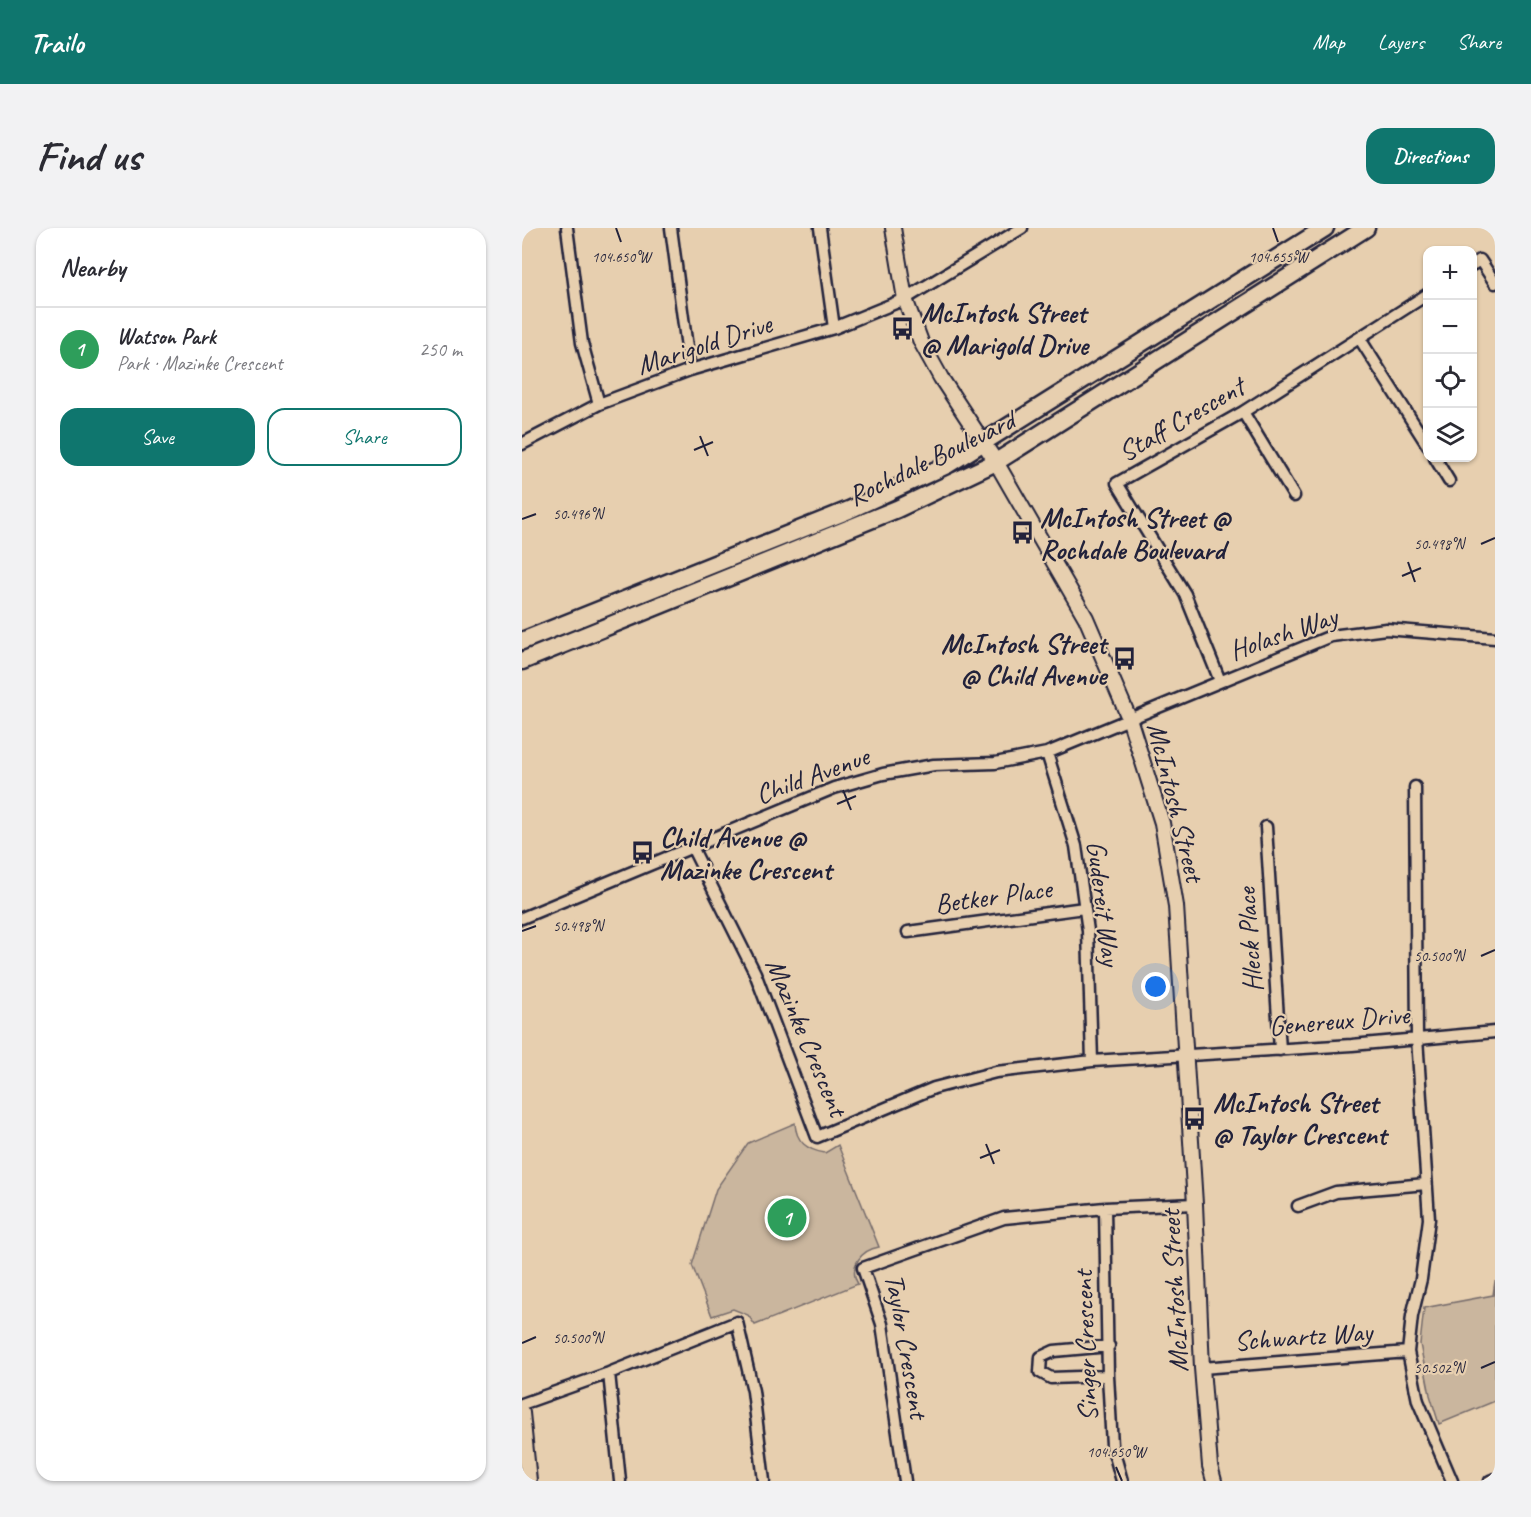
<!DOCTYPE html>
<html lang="en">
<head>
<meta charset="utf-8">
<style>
	body { margin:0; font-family:Caveat,sans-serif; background:#f2f2f3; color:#2b2b33 }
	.controls { position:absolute; right:18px; top:18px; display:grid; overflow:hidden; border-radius:12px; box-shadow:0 2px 4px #0004 }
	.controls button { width:54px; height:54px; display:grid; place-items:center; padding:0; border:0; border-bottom:2px solid #e1e1e2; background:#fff; color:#2b2b33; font:30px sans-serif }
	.you { position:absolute; left:634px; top:759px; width:21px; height:21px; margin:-15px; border:4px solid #fff; border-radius:50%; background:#1a73e8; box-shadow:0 0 0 9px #1a73e833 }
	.badge { display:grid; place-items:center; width:39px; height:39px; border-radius:50%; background:#0f766e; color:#fff; font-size:20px; font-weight:700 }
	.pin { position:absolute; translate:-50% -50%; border:3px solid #fff; box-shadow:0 2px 6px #0006 }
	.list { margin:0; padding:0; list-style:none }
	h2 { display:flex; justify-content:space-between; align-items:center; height:78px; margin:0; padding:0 24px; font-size:26px }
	h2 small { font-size:20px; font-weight:400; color:#7c7c81 }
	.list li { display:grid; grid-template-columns:39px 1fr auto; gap:18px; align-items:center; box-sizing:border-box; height:84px; padding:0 24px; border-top:2px solid #e1e1e2 }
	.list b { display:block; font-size:22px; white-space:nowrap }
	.list p { margin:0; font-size:20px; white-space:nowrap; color:#7c7c81 }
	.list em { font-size:20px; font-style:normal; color:#7c7c81 }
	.actions { display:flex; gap:12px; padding:18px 24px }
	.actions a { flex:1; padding:14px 0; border:2px solid #0f766e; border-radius:18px; text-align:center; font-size:21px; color:#0f766e }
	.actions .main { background:#0f766e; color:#fff }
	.icon { flex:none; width:33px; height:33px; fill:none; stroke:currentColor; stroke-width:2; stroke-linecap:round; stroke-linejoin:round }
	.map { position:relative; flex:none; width:973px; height:1253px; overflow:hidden; border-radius:18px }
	header { display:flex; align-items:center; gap:36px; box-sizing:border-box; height:84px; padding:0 30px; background:#0f766e; color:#fff }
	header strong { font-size:28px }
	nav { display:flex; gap:33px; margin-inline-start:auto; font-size:21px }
	.intro { display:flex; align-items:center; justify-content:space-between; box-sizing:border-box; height:144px; padding:0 36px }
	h1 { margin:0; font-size:42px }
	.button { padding:15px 27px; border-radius:18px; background:#0f766e; color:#fff; font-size:21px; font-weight:700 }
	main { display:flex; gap:36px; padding:0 36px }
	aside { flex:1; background:#fff; border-radius:18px; box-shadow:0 2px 4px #0004 }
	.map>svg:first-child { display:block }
	.green { fill:#cab69e; stroke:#766c6c; stroke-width:1.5 }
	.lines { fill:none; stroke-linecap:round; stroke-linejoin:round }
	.minor-casing { stroke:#22223b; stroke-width:15 }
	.tertiary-casing { stroke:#22223b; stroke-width:18 }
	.secondary-casing { stroke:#22223b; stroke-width:21 }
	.minor { stroke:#e7cfaf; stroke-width:10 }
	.tertiary { stroke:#e7cfaf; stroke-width:14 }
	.secondary { stroke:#e7cfaf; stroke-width:16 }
	.ticks { fill:none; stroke:#22223b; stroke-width:2 }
	.labels { text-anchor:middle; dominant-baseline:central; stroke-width:4.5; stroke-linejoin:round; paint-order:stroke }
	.poi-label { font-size:28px; font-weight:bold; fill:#22223b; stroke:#e7cfaf; text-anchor:start }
	.street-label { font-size:28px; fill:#22223b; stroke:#e7cfaf }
	.ticks-label { font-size:15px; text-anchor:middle; fill:#22223b; stroke:#e7cfaf; stroke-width:4.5; stroke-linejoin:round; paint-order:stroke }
</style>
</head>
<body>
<header>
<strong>Trailo</strong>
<nav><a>Map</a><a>Layers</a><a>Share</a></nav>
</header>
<div class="intro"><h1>Find us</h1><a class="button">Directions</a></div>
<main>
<aside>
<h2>Nearby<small></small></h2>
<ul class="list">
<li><span class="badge" style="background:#2e9e5b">1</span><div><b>Watson Park</b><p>Park · Mazinke Crescent</p></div><em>250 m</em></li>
</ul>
<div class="actions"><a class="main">Save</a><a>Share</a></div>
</aside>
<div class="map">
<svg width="973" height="1253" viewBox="0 0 973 1253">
	<rect width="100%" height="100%" fill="#e7cfaf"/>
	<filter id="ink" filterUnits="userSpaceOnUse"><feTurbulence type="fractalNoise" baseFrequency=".0167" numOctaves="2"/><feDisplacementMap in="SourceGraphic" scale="12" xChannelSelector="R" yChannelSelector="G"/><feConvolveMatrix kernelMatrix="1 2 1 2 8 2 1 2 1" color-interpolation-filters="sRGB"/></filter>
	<g filter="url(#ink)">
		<path class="green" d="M273 895C274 914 285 922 303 925L316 917 357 1019C339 1022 326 1039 336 1056L233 1097 226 1087 211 1081 190 1088 170 1037 194 961 226 915Z
			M973 1053V1173L917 1196 908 1167 898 1116 902 1080 971 1067Z"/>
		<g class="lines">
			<defs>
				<path id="minor" d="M45 0 60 115 77 176
					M149 0 168 142
					M298 0 312 100
					M950 37 958 32 973 55
					M838 111 906 218
					M721 184 772 268
					M0 216 77 176 168 142 312 100 383 71 500 0
					M913 230 927 253
					M698 453 663 366 595 255 721 184 906 66
					M525 525 554 618 566 703 570 833
					M893 559 895 810 907 991 899 1051 890 1088 886 1124 896 1173 930 1253
					M744 599 758 822
					M170 619 233 745 295 909 412 860 474 844 570 833 830 817 973 804
					M0 690 312 560 361 546 412 537 473 535 525 525 809 408 864 401 973 410
					M386 704 562 680
					M776 978 814 964 904 956
					M583 980 586 1148 590 1217 600 1253
					M680 1140 886 1124
					M87 1145 98 1253
					M586 1148 529 1150 518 1144 519 1129 532 1123 587 1118
					M0 1176 87 1145 215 1094 231 1163 242 1253
					M383 1253 360 1096 341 1040 482 990 583 980 673 976
					M968 1253 973 1251"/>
				<path id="tertiary" d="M371 0 383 71 399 114 419 150 474 234 564 390 607 490 640 595 654 678 673 976 680 1140 688 1238 692 1253
					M0 1185 7 1253"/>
				<path id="secondary" d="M0 413 327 282 425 237 803 0
					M0 433 375 281 474 234 844 0"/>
			</defs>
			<use href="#minor" class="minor-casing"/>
			<use href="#tertiary" class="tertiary-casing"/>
			<use href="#secondary" class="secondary-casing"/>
			<use href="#minor" class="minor"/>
			<use href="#tertiary" class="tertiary"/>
			<use href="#secondary" class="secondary"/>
		</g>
	</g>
	<path class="ticks" d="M94 0 99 14M751 0 756 14M178 208 186 228M172 222 191 214M0 291 14 286M959 316 973 310M886 334 893 354M880 348 899 340M321 562 329 582M315 576 334 568M0 703 14 698M959 728 973 722M464 916 472 936M458 930 478 922M0 1115 14 1109M959 1140 973 1134M594 1239 600 1253"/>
	<defs>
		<symbol id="bus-bare" viewBox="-9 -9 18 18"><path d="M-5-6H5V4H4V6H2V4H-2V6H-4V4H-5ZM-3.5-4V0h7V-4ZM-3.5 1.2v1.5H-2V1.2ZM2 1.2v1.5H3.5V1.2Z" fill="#22223b" stroke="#e7cfaf" stroke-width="2.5" paint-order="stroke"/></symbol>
	</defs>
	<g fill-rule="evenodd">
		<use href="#bus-bare" x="364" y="84" width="33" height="33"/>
		<use href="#bus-bare" x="484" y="288" width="33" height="33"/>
		<use href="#bus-bare" x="586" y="414" width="33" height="33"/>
		<use href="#bus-bare" x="104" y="608" width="33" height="33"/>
		<use href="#bus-bare" x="656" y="874" width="33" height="33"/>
	</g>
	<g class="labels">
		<g class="poi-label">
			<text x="399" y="84">McIntosh Street<tspan x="399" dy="32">@ Marigold Drive</tspan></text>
			<text x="518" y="289">McIntosh Street @<tspan x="518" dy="32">Rochdale Boulevard</tspan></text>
			<text x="584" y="415" text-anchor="end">McIntosh Street<tspan x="584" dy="32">@ Child Avenue</tspan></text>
			<text x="138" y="609">Child Avenue @<tspan x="138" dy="32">Mazinke Crescent</tspan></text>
			<text x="691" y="874">McIntosh Street<tspan x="691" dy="32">@ Taylor Crescent</tspan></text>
		</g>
		<g class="street-label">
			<text transform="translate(182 116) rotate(-18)">Marigold Drive</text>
			<text transform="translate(659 191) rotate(-30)">Staff Crescent</text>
			<text transform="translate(409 230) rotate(-26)">Rochdale Boulevard</text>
			<text transform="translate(761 405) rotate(-19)">Holash Way</text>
			<text transform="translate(290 547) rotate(-20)">Child Avenue</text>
			<text transform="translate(654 574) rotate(76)">McIntosh Street</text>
			<text transform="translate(471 668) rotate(-8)">Betker Place</text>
			<text transform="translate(582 675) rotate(83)">Gudereit Way</text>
			<text transform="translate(727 712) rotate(-94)">Hleck Place</text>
			<text transform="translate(817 792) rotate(-5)">Genereux Drive</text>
			<text transform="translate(285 809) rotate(67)">Mazinke Crescent</text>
			<text transform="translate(652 1063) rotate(-93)">McIntosh Street</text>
			<text transform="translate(781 1108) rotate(-4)">Schwartz Way</text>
			<text transform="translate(385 1118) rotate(80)">Taylor Crescent</text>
			<text transform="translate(563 1118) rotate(-92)">Singer Crescent</text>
		</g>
	</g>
	<g class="ticks-label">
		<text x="99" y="34">104.650°W</text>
		<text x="756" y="34">104.655°W</text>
		<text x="56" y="291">50.496°N</text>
		<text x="917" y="321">50.498°N</text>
		<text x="56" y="703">50.498°N</text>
		<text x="917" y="733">50.500°N</text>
		<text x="56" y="1115">50.500°N</text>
		<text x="917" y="1145">50.502°N</text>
		<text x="594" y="1229">104.650°W</text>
	</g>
</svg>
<div class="controls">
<button>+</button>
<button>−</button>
<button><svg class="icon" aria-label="locate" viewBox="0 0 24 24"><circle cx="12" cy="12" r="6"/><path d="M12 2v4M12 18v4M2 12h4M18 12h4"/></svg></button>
<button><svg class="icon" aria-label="layers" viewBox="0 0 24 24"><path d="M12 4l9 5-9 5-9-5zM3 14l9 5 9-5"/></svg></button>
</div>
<div class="you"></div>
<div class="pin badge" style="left:265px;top:990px;background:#2e9e5b">1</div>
</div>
</main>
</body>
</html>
